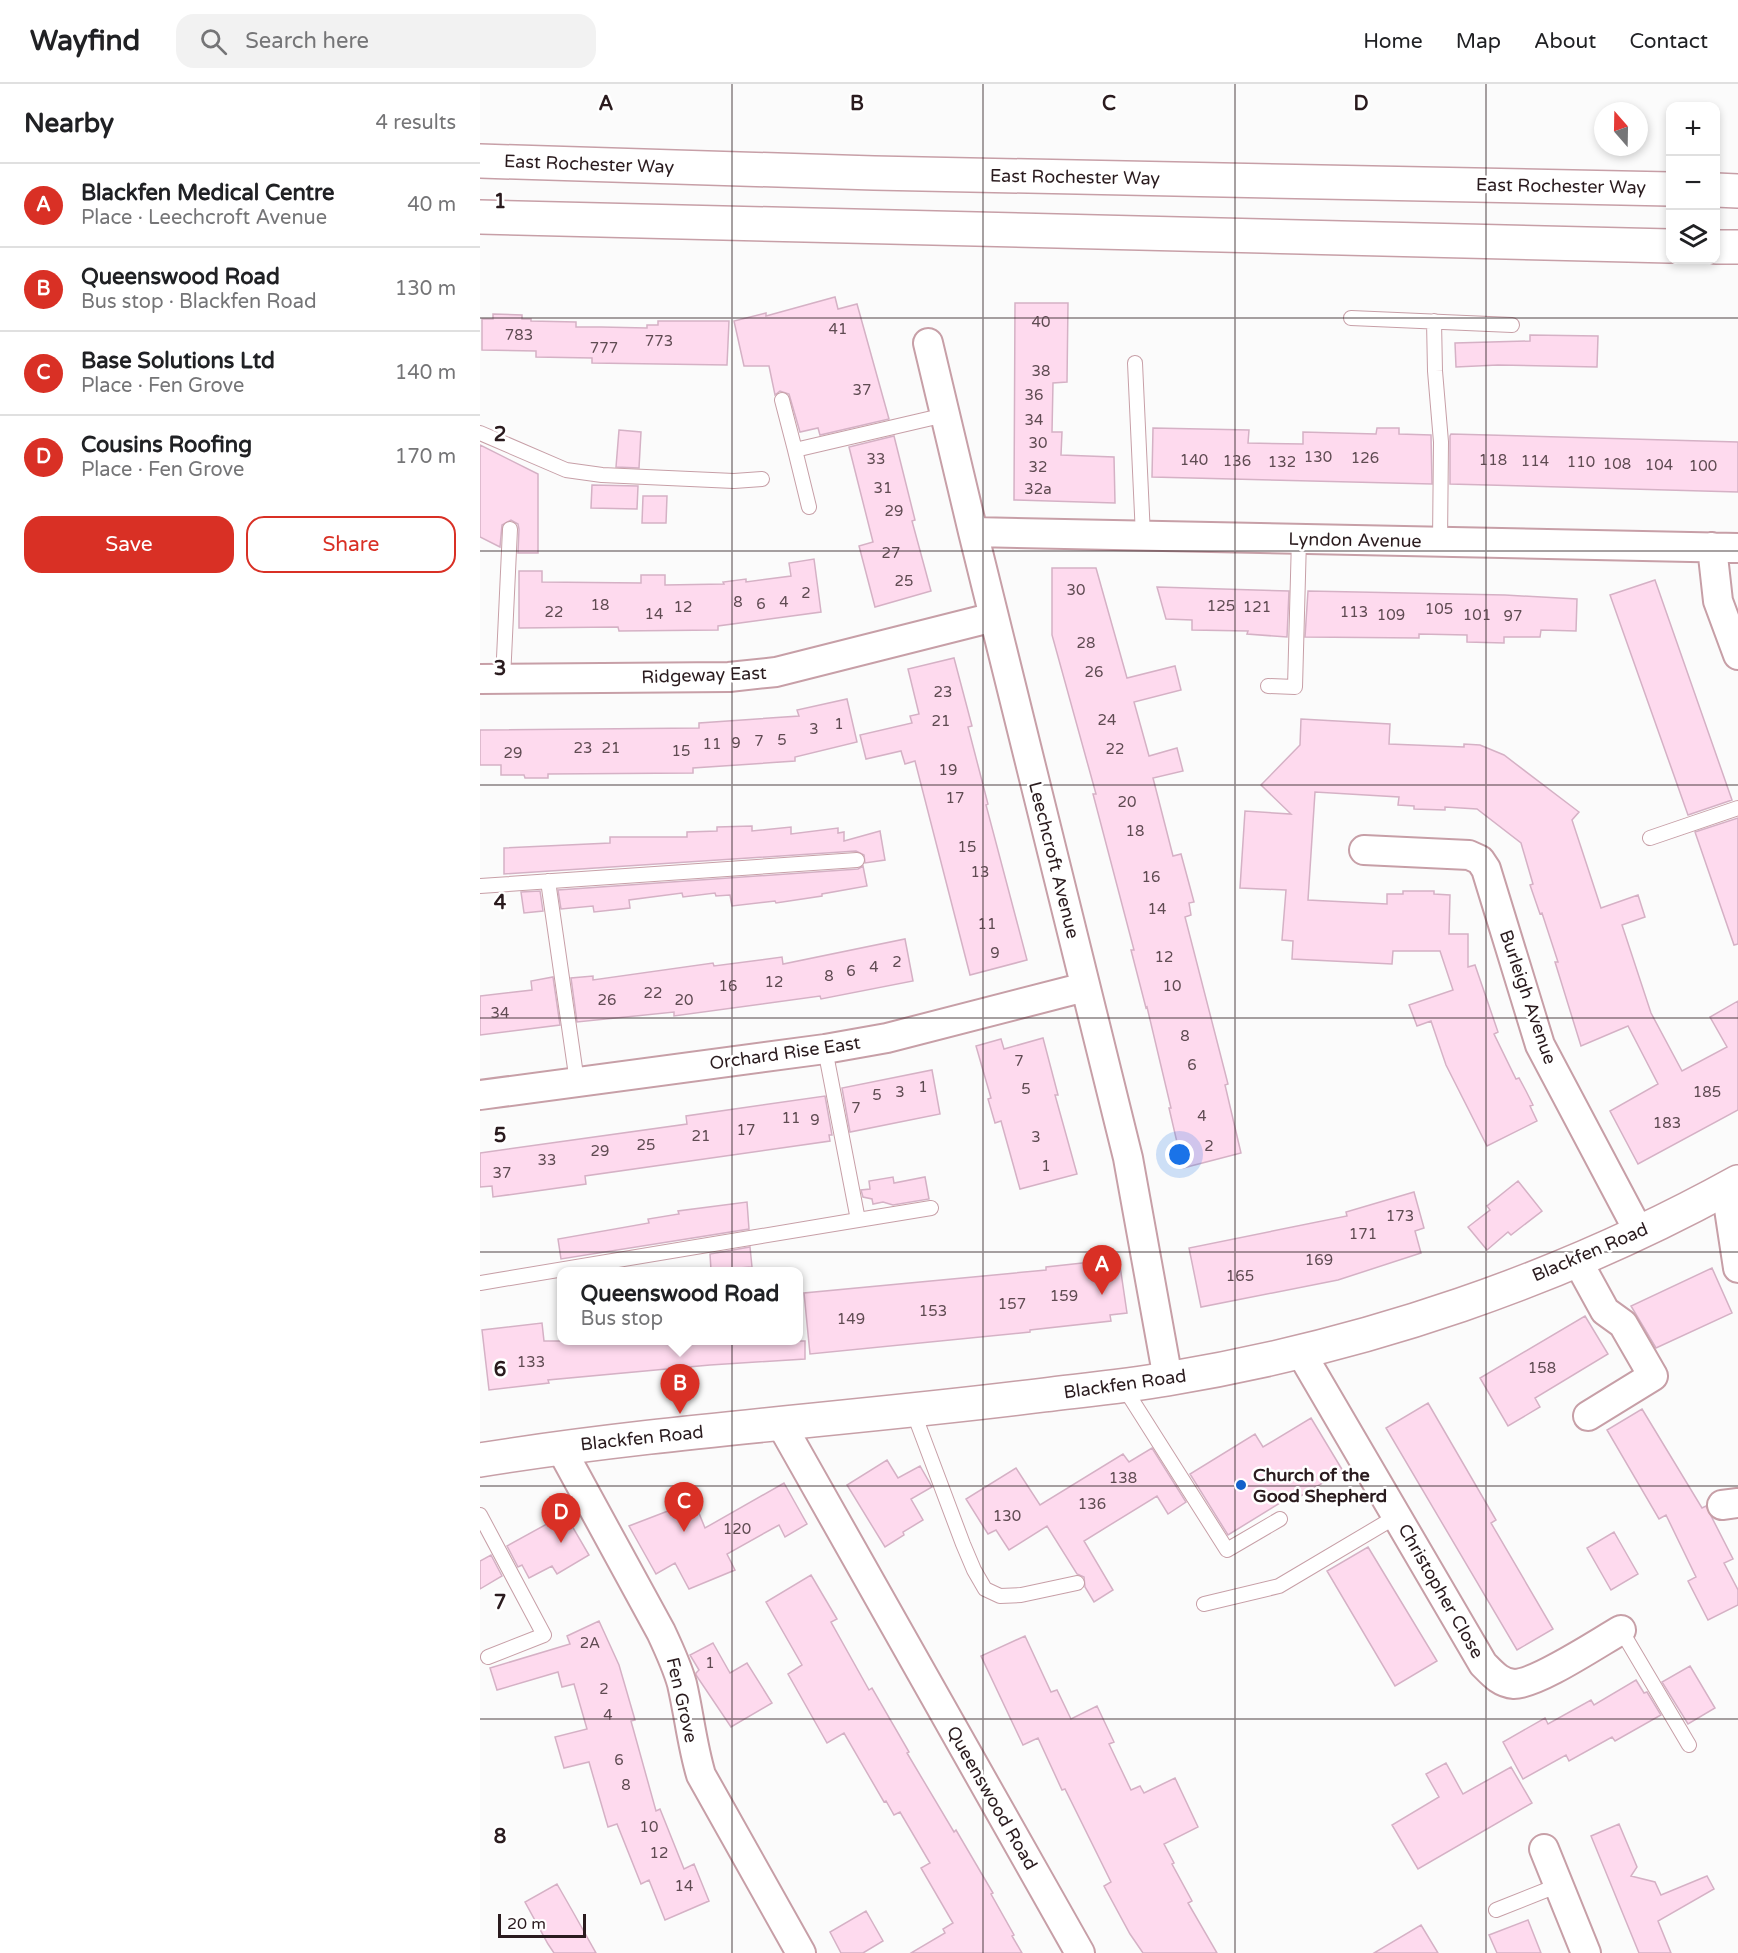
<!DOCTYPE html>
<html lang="en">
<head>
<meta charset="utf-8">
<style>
	body { margin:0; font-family:"Varela Round",sans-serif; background:#f2f2f2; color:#202124 }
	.controls { position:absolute; right:18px; top:18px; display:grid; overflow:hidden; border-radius:12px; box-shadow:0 3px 9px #0003 }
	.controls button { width:54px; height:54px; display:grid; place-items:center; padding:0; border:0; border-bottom:2px solid #e0e0e0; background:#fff; color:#202124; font:30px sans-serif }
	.compass { position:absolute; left:1114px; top:18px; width:54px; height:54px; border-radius:50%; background:#fff; box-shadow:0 3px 9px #0003; rotate:340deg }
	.scale { position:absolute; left:18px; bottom:15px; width:88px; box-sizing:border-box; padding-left:6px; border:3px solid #2a1b1e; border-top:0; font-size:16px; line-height:21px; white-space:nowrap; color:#2a1b1e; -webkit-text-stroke:4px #fff; paint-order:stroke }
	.you { position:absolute; left:700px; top:1071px; width:21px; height:21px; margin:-15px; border:4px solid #fff; border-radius:50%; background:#1a73e8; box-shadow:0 0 0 9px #1a73e833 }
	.badge { display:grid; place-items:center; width:39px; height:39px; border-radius:50%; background:#d93025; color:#fff; font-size:20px; font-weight:700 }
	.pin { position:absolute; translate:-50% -50px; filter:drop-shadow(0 2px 3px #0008) }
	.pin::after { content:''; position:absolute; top:32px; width:21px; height:18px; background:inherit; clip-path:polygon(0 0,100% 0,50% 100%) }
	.popup { position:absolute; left:77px; top:1183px; width:246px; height:78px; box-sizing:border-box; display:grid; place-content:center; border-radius:12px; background:#fff; filter:drop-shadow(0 2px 4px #0005); font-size:20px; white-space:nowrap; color:#757577 }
	.popup b { font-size:22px; color:#202124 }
	.popup::after { content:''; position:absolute; left:50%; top:100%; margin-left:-12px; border:12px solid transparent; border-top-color:#fff }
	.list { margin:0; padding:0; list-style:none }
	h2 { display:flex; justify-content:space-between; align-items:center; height:78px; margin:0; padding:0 24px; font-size:26px }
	h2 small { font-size:20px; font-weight:400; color:#757577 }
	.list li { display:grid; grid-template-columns:39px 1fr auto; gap:18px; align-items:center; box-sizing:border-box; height:84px; padding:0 24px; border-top:2px solid #e0e0e0 }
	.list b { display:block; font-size:22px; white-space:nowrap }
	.list p { margin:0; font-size:20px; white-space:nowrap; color:#757577 }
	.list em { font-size:20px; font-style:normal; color:#757577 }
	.actions { display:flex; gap:12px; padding:18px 24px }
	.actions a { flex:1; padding:14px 0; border:2px solid #d93025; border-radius:18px; text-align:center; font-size:21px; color:#d93025 }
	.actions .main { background:#d93025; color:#fff }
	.icon { flex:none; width:33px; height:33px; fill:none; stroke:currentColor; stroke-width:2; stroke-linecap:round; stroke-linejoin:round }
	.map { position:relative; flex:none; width:1258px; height:1869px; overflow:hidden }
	header { display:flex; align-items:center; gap:36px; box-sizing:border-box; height:84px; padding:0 30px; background:#fff; border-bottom:2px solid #e0e0e0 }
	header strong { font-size:28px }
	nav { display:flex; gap:33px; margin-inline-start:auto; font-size:21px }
	.search { width:420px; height:54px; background:#f2f2f2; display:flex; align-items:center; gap:15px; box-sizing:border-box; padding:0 21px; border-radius:18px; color:#757577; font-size:22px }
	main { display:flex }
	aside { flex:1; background:#fff }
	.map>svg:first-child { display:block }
	.building { fill:#fedaee; stroke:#d5b1c5; stroke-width:1.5 }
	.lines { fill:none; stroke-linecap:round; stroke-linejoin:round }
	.lane-casing { stroke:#c79fa7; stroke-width:16 }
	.street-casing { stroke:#c79fa7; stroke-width:32 }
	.primary-casing { stroke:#c79fa7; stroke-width:36 }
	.highway-casing { stroke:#c79fa7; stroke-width:36 }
	.lane { stroke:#fff; stroke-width:14 }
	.street { stroke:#fff; stroke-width:28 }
	.primary { stroke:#fff; stroke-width:33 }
	.highway { stroke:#fff; stroke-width:33 }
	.grid { fill:none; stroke:#2a1b1e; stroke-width:1.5; stroke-opacity:0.55 }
	.poi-dot { fill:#1260ca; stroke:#fff; stroke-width:2 }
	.labels { text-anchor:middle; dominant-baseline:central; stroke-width:5; stroke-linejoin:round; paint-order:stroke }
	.number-label { font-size:15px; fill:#5f4b52 }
	.street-label { font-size:18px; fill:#2a1b1e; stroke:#fff }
	.poi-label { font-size:18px; font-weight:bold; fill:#2a1b1e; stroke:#fff; text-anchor:start }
	.grid-label { font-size:20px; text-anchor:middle; font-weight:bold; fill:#2a1b1e; stroke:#fff; stroke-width:5; stroke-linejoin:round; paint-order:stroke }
</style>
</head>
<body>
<header>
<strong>Wayfind</strong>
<div class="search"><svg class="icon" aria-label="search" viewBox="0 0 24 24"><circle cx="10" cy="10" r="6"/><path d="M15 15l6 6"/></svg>Search here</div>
<nav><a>Home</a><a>Map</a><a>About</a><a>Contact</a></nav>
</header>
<main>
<aside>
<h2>Nearby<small>4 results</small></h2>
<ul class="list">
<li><span class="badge">A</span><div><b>Blackfen Medical Centre</b><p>Place · Leechcroft Avenue</p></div><em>40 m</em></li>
<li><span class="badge">B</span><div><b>Queenswood Road</b><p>Bus stop · Blackfen Road</p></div><em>130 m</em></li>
<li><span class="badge">C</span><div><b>Base Solutions Ltd</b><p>Place · Fen Grove</p></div><em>140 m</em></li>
<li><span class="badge">D</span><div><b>Cousins Roofing</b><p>Place · Fen Grove</p></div><em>170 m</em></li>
</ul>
<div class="actions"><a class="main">Save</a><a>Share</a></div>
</aside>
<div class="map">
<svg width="1258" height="1869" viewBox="0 0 1258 1869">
	<rect width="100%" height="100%" fill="#fbfbfb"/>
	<path class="building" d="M355 213 358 225 377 220 409 335 340 351 338 344 320 348 309 310 300 307 295 311 289 282H264L254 237 286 229V232Z
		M535 219H588L587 298 573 299 572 348H582L581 371 634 373 635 419 534 416Z
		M13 230 42 231V235H51V237L96 238V243H121L167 244V241H178V237H249L247 281 112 279V274L56 273V267L2 266V235H13Z
		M1050 251 1118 252 1117 283 1018 281 976 283 975 259 1050 257Z
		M673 344 769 346 768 359 823 360V348L896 350 897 344H919V350L951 351 952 400 672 393Z
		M139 346 161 348 159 384 136 383Z
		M971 350 1258 358V408L970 400V352Z
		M414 352 435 436 432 437 451 507 395 523 379 462 393 458 369 363Z
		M0 361 58 390V469H38L39 445 38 440 31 436 22 441 20 463 0 453Z
		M112 401 158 402 157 425 111 424Z
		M163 412H187L186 439H162Z
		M334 475 341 528 238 542V546L139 547 138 543 39 544V487H62V498L161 499V491H185V501L244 500 243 498 266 495V498L311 492 309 479Z
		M572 484H616L647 594 695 582 701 606 654 618 669 672 697 664 703 687 673 694 693 772 701 770 714 818 709 819 711 831 705 833 748 1000 745 1001 761 1069 703 1084 689 1024H691L667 923 666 924 651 866H654L613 710H616L572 551Z
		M1175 496 1252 716 1208 731 1130 511Z
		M677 503 809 507 807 553 767 550 768 547 712 546V536L686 535Z
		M828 507 1025 511 1097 515 1096 547 1061 546 1060 553H1024V559L987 558V551L939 550V554L825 553Z
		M474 574 492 642 488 643 508 720 506 721 547 876 490 891 435 677 425 680 421 667 386 675 380 651 432 639 430 632 439 630 428 585Z
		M367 615 377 658 315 673V677L213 684V689L68 690V694H45L44 691H21V681H0V646L219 644V639L319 632 317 626Z
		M821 635 910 640 909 660 984 663V660L1000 661 1024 671 1099 728 1092 736 1121 824 1158 811 1165 833 1142 841 1171 929 1202 987 1247 963 1230 933 1258 917V1026L1158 1080 1130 1027 1178 1000 1148 942 1101 962 1075 878H1078L1062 829 1060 830 1050 801 1053 800 1041 759 997 725 965 723V726L934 725V722L918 721 919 713 835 708 828 816 907 820V810H923V807H954V810L970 811 969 850H988V883L995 881 1018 948 1014 950 1036 995 1039 994 1046 1007 1053 1021 1050 1022 1057 1037 1007 1062 966 981 951 937 937 942 929 921 973 906 960 867H913L912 880 812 875 813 857 802 856 806 806 760 804 765 727 811 730 781 701 820 661Z
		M1258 734V860L1254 861 1215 748Z
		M272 742V747L311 743V750L358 744V749L364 748V757L400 747 405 776 385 779 384 771 376 767 24 790V764L130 759V753H207V748L237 747V743Z
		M383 782 387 802 342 810V812L296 819 295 817 252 822 250 811 236 812 235 809 203 813 202 809 149 816 150 824 114 828 113 822 81 825 78 806 378 785Z
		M60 807 63 827 44 829 41 808Z
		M425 855 433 897 341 915 340 912 194 932V928L97 938 91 894 113 892V896L233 879 234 882 302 873 303 880Z
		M73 893 80 941 0 951V912L52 906 51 897Z
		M563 954 578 1011H575L597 1090 540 1105 521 1037 515 1039 508 1015 511 1014 496 962 521 955 524 965Z
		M452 986 460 1030 370 1048 362 1004Z
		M345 1012 352 1051H349L350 1057 105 1092 106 1100 13 1113 12 1102 0 1103V1069L207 1040 206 1032Z
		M413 1093 414 1099 445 1093 449 1115 413 1121 403 1118 393 1120 392 1115 383 1113 381 1106 390 1105 389 1097Z
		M1038 1097 1062 1127 1031 1151 1028 1148 1007 1166 988 1143 1010 1126 1007 1122Z
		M934 1108 944 1144 935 1147 941 1169 858 1196 721 1223 709 1164 867 1132 866 1128Z
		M267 1118 269 1145 81 1175 78 1155 169 1139 168 1135 199 1130 198 1127Z
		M270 1163 272 1183 231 1186 230 1170Z
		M639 1175 647 1229 630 1231 631 1237 550 1246V1248L330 1270 324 1209 566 1186V1183Z
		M1232 1184 1252 1229 1176 1264 1151 1222Z
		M1105 1232 1128 1270 1055 1314 1060 1323 1028 1342 1000 1294Z
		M62 1239 64 1257H325V1275L230 1281 68 1296 69 1299 9 1306 2 1246Z
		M948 1319 1016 1436 1011 1439 1073 1545 1037 1566 906 1344Z
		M1162 1325 1222 1424 1226 1422 1253 1475 1244 1479 1258 1506V1521L1228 1536 1208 1497 1216 1493 1186 1431 1179 1435 1127 1346Z
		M831 1334 863 1387 819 1413 816 1409 748 1451 710 1390 775 1350 783 1363Z
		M672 1364 706 1418 688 1430 677 1412 604 1457 633 1506 614 1518 605 1503 604 1493 597 1490 567 1442 529 1466 516 1446 508 1450 486 1415 536 1384 560 1421 643 1370 649 1378Z
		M407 1376 418 1394 440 1382 452 1403 431 1415 443 1436 423 1448 424 1451 405 1463 367 1401Z
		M304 1399 327 1440 305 1453 299 1441 247 1470 255 1486 209 1505 195 1479 176 1490 149 1442 214 1417 225 1444Z
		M85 1430 109 1471 77 1490 72 1482 49 1494 42 1481 38 1483 27 1462Z
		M1134 1448 1158 1490 1131 1506 1107 1464Z
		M888 1463 957 1577 915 1602 847 1487Z
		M11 1471 22 1492 0 1505V1477Z
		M331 1491 357 1535 351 1538 389 1606 392 1604 429 1668 427 1669 474 1748 476 1746 513 1809 511 1810 534 1851 532 1852 542 1869H431L465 1849 463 1845 473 1839 441 1784 450 1779 420 1728 414 1731 406 1717 404 1718 364 1649 347 1659 308 1590 322 1581 286 1518Z
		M119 1537 139 1581 155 1636 151 1637 176 1727 180 1725 204 1785 214 1780 229 1817 185 1836 169 1796 161 1800 137 1740 128 1743 109 1678 84 1684 75 1653 107 1645 94 1600 82 1603 78 1588 17 1606 10 1584 90 1560 87 1552Z
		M545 1552 571 1608 577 1606 591 1635 617 1622 634 1658 629 1660 651 1706 660 1702 664 1709 695 1694 718 1743 684 1760 694 1779 692 1780 712 1817 708 1819 737 1869H663L650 1850 624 1802 631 1798 585 1705 582 1706 558 1654 543 1661 501 1572Z
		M233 1559 250 1589 267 1579 292 1619 251 1643 216 1591V1589L219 1586 210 1571Z
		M1210 1582 1235 1624 1208 1640 1182 1598Z
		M1156 1596 1164 1609 1167 1608 1181 1631 1135 1657 1132 1653 1089 1677 1086 1671 1043 1695 1023 1658 1065 1634 1068 1640 1111 1616 1114 1621Z
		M966 1679 983 1710 1031 1683 1052 1719 938 1785 912 1741 959 1713 946 1690Z
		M1139 1740 1157 1783 1151 1792 1175 1798 1181 1811 1227 1792 1234 1805 1178 1837 1191 1869H1159L1111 1752Z
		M77 1800 93 1828 116 1869H74L68 1860 45 1818Z
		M386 1827 403 1857 383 1869H361L350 1848Z
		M1048 1836 1061 1869H1017L1009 1851Z
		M941 1841 958 1869H894Z"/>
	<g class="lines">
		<defs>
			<path id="lane" d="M871 234 1032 241
				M954 237 955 287 961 358 960 458
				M655 279 663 452
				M302 316 315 366
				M0 349 86 386 122 391 254 397 282 395
				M329 423 315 366 465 331
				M23 595 30 445
				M788 602 815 603 819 455
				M1170 754 1258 724
				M68 797 97 998
				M0 802 377 776
				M378 1136 451 1124
				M0 1199 378 1136 345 965
				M643 1302 747 1466 800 1435
				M433 1327 483 1460 494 1486 505 1505 520 1512 541 1511 597 1499
				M0 1431 64 1551 8 1573
				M724 1520 799 1502 917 1432
				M1141 1546 1209 1661
				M1016 1826 1079 1801"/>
			<path id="street" d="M448 259 493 448 648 1074 688 1295
				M493 448 1258 464
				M1232 463 1238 517 1258 571
				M0 595 249 593 296 588 514 533
				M884 766 989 771 1000 776 1006 785 1060 961 1159 1148
				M0 1011 345 965 407 954 605 903
				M1246 1105 1258 1184
				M1097 1176 1125 1227 1143 1240 1173 1292 1108 1332
				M820 1267 1003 1580C1012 1589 1020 1599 1034 1600 1057 1600 1118 1559 1141 1546
				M301 1340 600 1869
				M80 1363 181 1548C189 1565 197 1582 202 1600 209 1630 212 1661 221 1691L321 1869
				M1242 1421 1258 1419
				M1064 1765 1106 1869"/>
			<path id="primary" d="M0 1376C187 1346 376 1335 564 1311 605 1306 646 1302 687 1295 886 1262 1081 1196 1258 1098"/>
			<path id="highway" d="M0 77 394 89 1190 105
				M1236 106 1258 107
				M0 133 1190 162
				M1236 163H1258"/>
		</defs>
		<use href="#lane" class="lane-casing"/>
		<use href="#street" class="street-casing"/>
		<use href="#primary" class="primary-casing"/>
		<use href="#highway" class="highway-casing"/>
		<use href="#lane" class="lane"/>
		<use href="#street" class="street"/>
		<use href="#primary" class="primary"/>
		<use href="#highway" class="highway"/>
	</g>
	<path class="grid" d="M252 0V1869M503 0V1869M755 0V1869M1006 0V1869M0 234H1258M0 467H1258M0 701H1258M0 934H1258M0 1168H1258M0 1402H1258M0 1635H1258"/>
	<circle class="poi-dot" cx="761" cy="1401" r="6"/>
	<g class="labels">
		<g class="number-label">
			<text x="561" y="238">40</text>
			<text x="358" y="245">41</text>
			<text x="39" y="251">783</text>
			<text x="179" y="257">773</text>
			<text x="124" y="264">777</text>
			<text x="561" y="287">38</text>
			<text x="382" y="306">37</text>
			<text x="554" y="311">36</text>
			<text x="554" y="336">34</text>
			<text x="558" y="359">30</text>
			<text x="838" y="373">130</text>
			<text x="885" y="374">126</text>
			<text x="396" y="375">33</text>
			<text x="714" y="376">140</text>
			<text x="1013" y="376">118</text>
			<text x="757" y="377">136</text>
			<text x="1055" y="377">114</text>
			<text x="802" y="378">132</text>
			<text x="1101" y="378">110</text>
			<text x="1137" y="380">108</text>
			<text x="1179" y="381">104</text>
			<text x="1223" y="382">100</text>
			<text x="558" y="383">32</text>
			<text x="403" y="404">31</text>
			<text x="558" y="405">32a</text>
			<text x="414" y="427">29</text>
			<text x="411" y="469">27</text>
			<text x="424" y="497">25</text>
			<text x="596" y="506">30</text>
			<text x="326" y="509">2</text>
			<text x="258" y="518">8</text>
			<text x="304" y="518">4</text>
			<text x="281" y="520">6</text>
			<text x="120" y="521">18</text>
			<text x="741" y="522">125</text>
			<text x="203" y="523">12</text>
			<text x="777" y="523">121</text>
			<text x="959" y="525">105</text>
			<text x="74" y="528">22</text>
			<text x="874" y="528">113</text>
			<text x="174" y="530">14</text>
			<text x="911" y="531">109</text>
			<text x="997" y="531">101</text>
			<text x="1033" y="532">97</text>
			<text x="606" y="559">28</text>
			<text x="614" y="588">26</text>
			<text x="463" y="608">23</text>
			<text x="627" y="636">24</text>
			<text x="461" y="637">21</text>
			<text x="359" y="640">1</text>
			<text x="334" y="645">3</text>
			<text x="302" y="656">5</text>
			<text x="279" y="657">7</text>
			<text x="256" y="659">9</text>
			<text x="232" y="660">11</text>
			<text x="103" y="664">23</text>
			<text x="131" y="664">21</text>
			<text x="635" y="665">22</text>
			<text x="201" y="667">15</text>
			<text x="33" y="669">29</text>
			<text x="468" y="686">19</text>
			<text x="475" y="714">17</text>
			<text x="647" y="718">20</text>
			<text x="655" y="747">18</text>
			<text x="487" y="763">15</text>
			<text x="500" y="788">13</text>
			<text x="671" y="793">16</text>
			<text x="677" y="825">14</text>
			<text x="507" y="840">11</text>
			<text x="515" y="869">9</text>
			<text x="684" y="873">12</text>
			<text x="417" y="878">2</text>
			<text x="394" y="883">4</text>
			<text x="371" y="887">6</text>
			<text x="349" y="892">8</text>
			<text x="294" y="898">12</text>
			<text x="248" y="902">16</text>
			<text x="692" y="902">10</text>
			<text x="173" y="909">22</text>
			<text x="127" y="916">26</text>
			<text x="204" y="916">20</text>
			<text x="20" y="929">34</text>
			<text x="705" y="952">8</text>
			<text x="539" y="977">7</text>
			<text x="712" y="981">6</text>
			<text x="443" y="1003">1</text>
			<text x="546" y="1005">5</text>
			<text x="420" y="1008">3</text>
			<text x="1227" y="1008">185</text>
			<text x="397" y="1011">5</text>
			<text x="376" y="1024">7</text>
			<text x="722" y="1032">4</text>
			<text x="311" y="1034">11</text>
			<text x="335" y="1036">9</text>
			<text x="1187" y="1039">183</text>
			<text x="266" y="1046">17</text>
			<text x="221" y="1052">21</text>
			<text x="556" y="1053">3</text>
			<text x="166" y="1061">25</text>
			<text x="729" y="1062">2</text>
			<text x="120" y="1067">29</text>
			<text x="67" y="1076">33</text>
			<text x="566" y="1082">1</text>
			<text x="22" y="1089">37</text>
			<text x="920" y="1132">173</text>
			<text x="883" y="1150">171</text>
			<text x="839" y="1176">169</text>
			<text x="760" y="1192">165</text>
			<text x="584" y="1212">159</text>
			<text x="532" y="1220">157</text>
			<text x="453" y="1227">153</text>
			<text x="371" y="1235">149</text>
			<text x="51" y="1278">133</text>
			<text x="1062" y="1284">158</text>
			<text x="643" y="1394">138</text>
			<text x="612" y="1420">136</text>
			<text x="527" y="1432">130</text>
			<text x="257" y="1445">120</text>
			<text x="110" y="1559">2A</text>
			<text x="230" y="1579">1</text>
			<text x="124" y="1605">2</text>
			<text x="128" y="1631">4</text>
			<text x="139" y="1676">6</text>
			<text x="146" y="1701">8</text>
			<text x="169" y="1743">10</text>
			<text x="179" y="1769">12</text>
			<text x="204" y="1802">14</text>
		</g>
		<g class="street-label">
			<text transform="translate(109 80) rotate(2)">East Rochester Way</text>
			<text transform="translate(595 93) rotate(1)">East Rochester Way</text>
			<text transform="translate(1081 102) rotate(1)">East Rochester Way</text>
			<text transform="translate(875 456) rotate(1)">Lyndon Avenue</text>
			<text transform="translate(224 591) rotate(-2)">Ridgeway East</text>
			<text transform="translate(574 776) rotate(76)">Leechcroft Avenue</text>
			<text transform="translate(1048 913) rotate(71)">Burleigh Avenue</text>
			<text transform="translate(305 969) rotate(-8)">Orchard Rise East</text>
			<text transform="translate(1110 1168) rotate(-23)">Blackfen Road</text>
			<text transform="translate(645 1300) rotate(-8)">Blackfen Road</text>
			<text transform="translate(162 1354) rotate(-6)">Blackfen Road</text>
			<text transform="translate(961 1507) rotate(60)">Christopher Close</text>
			<text transform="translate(202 1616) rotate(77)">Fen Grove</text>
			<text transform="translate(512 1714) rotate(60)">Queenswood Road</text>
		</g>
		<g class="poi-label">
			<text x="773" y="1391">Church of the<tspan x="773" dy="21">Good Shepherd</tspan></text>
		</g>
	</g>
	<g class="grid-label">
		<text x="126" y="26">A</text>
		<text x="377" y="26">B</text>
		<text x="629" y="26">C</text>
		<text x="881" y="26">D</text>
		<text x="20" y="124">1</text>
		<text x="20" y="357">2</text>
		<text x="20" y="591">3</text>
		<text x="20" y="825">4</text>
		<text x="20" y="1058">5</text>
		<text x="20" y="1292">6</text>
		<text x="20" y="1525">7</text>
		<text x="20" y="1759">8</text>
	</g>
</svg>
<div class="controls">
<button>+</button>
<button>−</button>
<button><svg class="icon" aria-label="layers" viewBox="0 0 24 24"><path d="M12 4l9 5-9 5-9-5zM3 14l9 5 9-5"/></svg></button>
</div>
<svg class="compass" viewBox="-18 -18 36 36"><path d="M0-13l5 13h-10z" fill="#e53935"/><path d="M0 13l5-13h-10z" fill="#757577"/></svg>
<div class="scale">20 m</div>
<div class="you"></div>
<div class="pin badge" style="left:622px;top:1211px">A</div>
<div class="pin badge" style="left:200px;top:1330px">B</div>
<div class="popup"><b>Queenswood Road</b>Bus stop</div>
<div class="pin badge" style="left:204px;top:1448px">C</div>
<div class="pin badge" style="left:81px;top:1459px">D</div>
</div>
</main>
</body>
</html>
